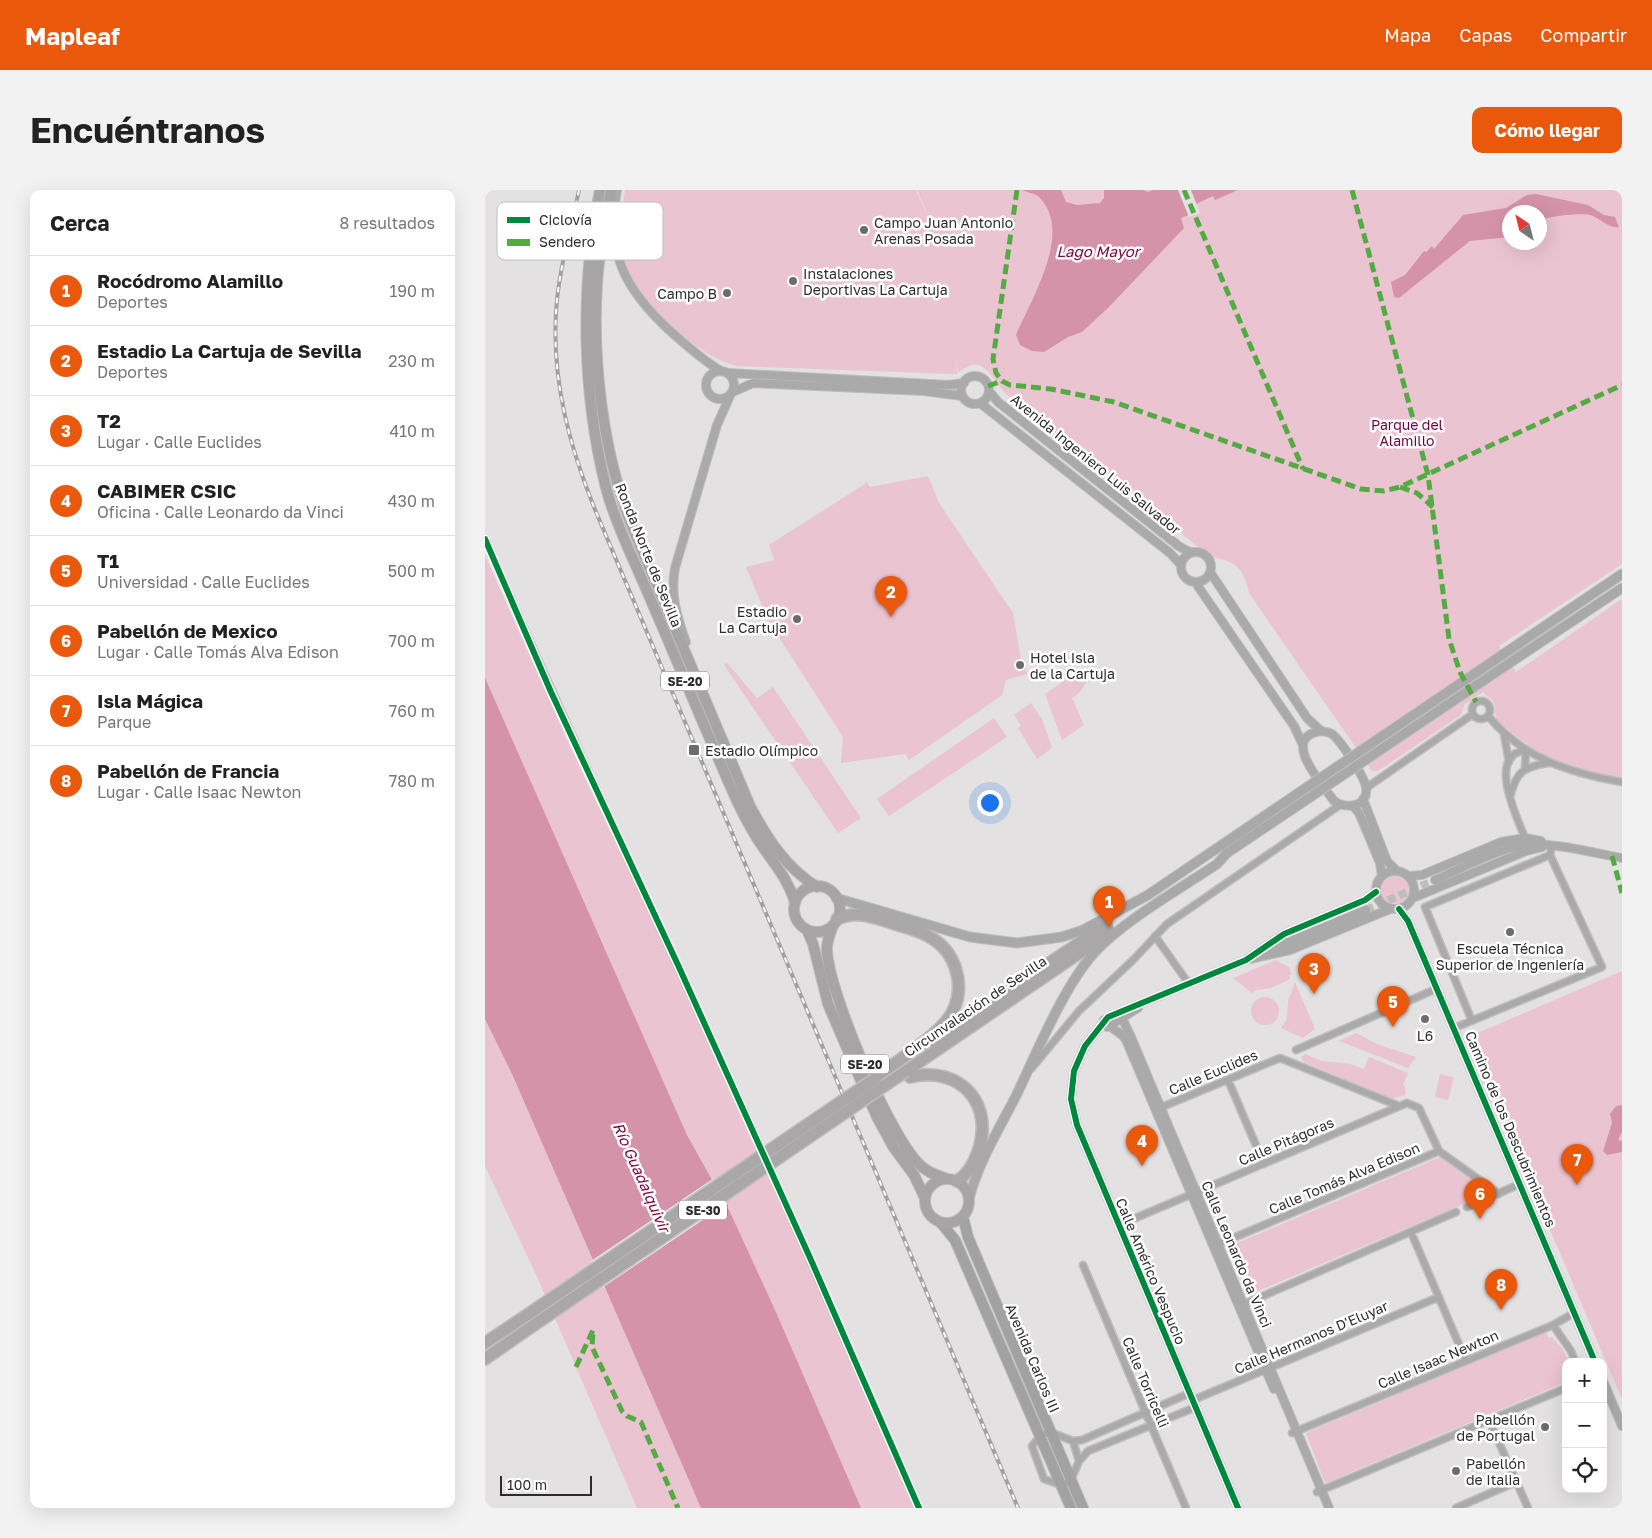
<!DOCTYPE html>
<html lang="es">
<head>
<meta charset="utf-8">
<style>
	body { margin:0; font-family:"Golos Text",sans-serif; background:#f2f2f2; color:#222 }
	.controls { position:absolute; right:15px; bottom:15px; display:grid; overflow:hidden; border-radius:10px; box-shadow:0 5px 20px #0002 }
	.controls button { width:45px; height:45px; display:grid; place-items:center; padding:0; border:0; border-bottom:1px solid #e0e0e0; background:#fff; color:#222; font:25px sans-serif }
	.compass { position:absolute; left:1017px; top:15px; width:45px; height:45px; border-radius:50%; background:#fff; box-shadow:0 5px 20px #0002; rotate:325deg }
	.scale { position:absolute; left:15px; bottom:12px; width:92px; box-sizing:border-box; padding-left:5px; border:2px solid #2e2d2d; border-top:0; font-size:14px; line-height:18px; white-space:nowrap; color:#2e2d2d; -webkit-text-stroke:4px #fff; paint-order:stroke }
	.you { position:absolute; left:504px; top:612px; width:18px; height:18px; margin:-12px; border:4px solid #fff; border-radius:50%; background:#1a73e8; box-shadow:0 0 0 8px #1a73e833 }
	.badge { display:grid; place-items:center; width:32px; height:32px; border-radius:50%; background:#ea580c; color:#fff; font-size:16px; font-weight:700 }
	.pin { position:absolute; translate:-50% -41px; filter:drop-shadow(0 1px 2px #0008) }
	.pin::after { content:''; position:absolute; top:26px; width:18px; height:15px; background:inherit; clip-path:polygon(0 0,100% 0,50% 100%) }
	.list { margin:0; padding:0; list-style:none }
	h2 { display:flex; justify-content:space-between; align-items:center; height:65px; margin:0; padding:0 20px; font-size:21px }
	h2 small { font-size:16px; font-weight:400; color:#767676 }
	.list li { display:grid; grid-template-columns:32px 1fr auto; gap:15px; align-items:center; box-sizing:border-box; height:70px; padding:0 20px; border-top:1px solid #e0e0e0 }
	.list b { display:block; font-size:19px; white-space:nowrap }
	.list p { margin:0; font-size:16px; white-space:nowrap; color:#767676 }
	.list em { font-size:16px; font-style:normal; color:#767676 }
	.icon { flex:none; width:28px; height:28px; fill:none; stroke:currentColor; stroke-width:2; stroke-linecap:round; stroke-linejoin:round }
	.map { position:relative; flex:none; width:1137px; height:1318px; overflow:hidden; border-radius:10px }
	header { display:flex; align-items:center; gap:30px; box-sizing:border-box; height:70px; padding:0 25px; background:#ea580c; color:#fff }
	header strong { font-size:24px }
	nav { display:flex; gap:28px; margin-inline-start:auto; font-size:18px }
	.intro { display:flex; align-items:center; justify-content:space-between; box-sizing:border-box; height:120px; padding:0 30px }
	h1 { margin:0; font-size:35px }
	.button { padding:12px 22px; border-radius:10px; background:#ea580c; color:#fff; font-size:18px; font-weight:700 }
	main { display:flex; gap:30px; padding:0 30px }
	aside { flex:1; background:#fff; border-radius:10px; box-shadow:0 5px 20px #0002 }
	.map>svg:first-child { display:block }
	.green { fill:#ebc4d1; fill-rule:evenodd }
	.water { fill:#d493a9 }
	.pier { fill:#e3e1e2 }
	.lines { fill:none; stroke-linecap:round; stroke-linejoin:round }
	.tertiary-tunnel { stroke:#bfbdbe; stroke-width:8; stroke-dasharray:8 4; stroke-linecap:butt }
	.minor-casing { stroke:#bfbdbe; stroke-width:9 }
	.tertiary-casing { stroke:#bfbdbe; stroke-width:10 }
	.secondary-casing { stroke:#bfbdbe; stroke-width:11 }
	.primary-casing { stroke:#bfbdbe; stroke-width:12 }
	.trunk-casing { stroke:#bfbdbe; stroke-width:12 }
	.motorway-casing { stroke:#bfbdbe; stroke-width:14 }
	.minor { stroke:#aaa; stroke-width:6 }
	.tertiary { stroke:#aaa; stroke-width:8 }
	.secondary { stroke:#aaa9a9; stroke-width:9 }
	.primary { stroke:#a3a2a2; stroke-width:10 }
	.trunk { stroke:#a6a4a5; stroke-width:10 }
	.motorway { stroke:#a9a7a8; stroke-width:11 }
	.rail-casing { stroke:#a2a1a1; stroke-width:4 }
	.rail { stroke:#fff; stroke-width:2; stroke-dasharray:5.5; stroke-linecap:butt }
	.secondary-bridge-casing { stroke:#bfbdbe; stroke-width:11; stroke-linecap:butt }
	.motorway-bridge-casing { stroke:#bfbdbe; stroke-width:14; stroke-linecap:butt }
	.secondary-bridge { stroke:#aaa9a9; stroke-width:9 }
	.motorway-bridge { stroke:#a9a7a8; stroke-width:11 }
	.quiet { stroke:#54ab44; stroke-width:5; stroke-dasharray:10 5; stroke-linecap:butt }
	.cycleway-casing { stroke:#fff; stroke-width:9 }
	.cycleway { stroke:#00873e; stroke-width:6 }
	.poi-dot { fill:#6d6c6c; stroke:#fff; stroke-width:2 }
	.labels { text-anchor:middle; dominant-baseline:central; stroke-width:5; stroke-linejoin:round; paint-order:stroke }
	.shield { fill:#fff; stroke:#6d6c6c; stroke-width:1 }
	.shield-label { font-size:12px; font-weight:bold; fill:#2e2d2d }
	.poi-label { font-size:14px; fill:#2e2d2d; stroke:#fff; text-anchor:start }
	.park-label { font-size:14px; fill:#75003d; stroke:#fff }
	.street-label { font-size:14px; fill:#2e2d2d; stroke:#fff }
	.water-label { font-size:15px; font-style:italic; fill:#7b0541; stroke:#fff }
	.key { fill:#fff; stroke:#c0c0c0; stroke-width:1 }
	.key-label { font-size:14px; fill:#2e2d2d }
</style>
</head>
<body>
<header>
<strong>Mapleaf</strong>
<nav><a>Mapa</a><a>Capas</a><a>Compartir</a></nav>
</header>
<div class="intro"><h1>Encuéntranos</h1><a class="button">Cómo llegar</a></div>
<main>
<aside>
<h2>Cerca<small>8 resultados</small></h2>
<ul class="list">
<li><span class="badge">1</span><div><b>Rocódromo Alamillo</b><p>Deportes</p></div><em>190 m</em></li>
<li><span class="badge">2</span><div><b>Estadio La Cartuja de Sevilla</b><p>Deportes</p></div><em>230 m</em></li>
<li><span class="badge">3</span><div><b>T2</b><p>Lugar · Calle Euclides</p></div><em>410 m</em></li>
<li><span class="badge">4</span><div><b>CABIMER CSIC</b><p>Oficina · Calle Leonardo da Vinci</p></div><em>430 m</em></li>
<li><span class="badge">5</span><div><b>T1</b><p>Universidad · Calle Euclides</p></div><em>500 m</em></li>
<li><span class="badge">6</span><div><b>Pabellón de Mexico</b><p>Lugar · Calle Tomás Alva Edison</p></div><em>700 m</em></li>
<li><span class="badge">7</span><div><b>Isla Mágica</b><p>Parque</p></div><em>760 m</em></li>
<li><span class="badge">8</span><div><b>Pabellón de Francia</b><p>Lugar · Calle Isaac Newton</p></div><em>780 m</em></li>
</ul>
</aside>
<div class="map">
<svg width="1137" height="1318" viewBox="0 0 1137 1318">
	<rect width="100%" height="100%" fill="#e3e1e2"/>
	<path class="green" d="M140 0H431L449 41 432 0H1137V374L1014 456 1031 482 1137 409V588C1081 580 1053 567 1011 529L1009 512 998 502 980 514 976 525 893 581H887L764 403C759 378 751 371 726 367L544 222C535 215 523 207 516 198 503 182 496 164 473 183L471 165 472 184H468L253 176C213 169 147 105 137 65 132 43 137 22 140 0ZM1024 22H1054V52H1024Z
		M443 286 454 313 528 423 537 475H540L542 484 521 490 517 505 424 570 420 564 356 573 358 547 284 432 261 377 289 370 284 355 380 294 381 291 385 297Z
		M0 365 83 552 290 989 434 1318H375L245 1022 202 945 0 491Z
		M242 473 272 508 288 497 376 628 353 643 239 475Z
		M586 486 590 490 602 491 595 502 587 508 599 535 577 550 560 504Z
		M546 513 557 529 567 558 552 569 533 538 536 535 529 525Z
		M509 528 522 547 404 626 392 609Z
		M896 700a14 14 0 1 1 28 0a14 14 0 1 1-28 0Z
		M791 770 804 777 807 784 804 785 805 789 786 798 771 800 767 803 748 788Z
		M1137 781V1209L983 847Z
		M810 792 830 839 818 848 796 838 802 829 803 811Z
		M766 821a14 14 0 1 1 28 0a14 14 0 1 1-28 0Z
		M0 829 27 884 216 1318H152L53 1089 0 976Z
		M871 843 892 854 931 867 923 878 854 851Z
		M820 864 837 871 865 874 879 879 884 867 923 883 918 895 920 897V905L907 909 819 872 816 867Z
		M955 884 969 887 963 910 950 907Z
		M955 967 1004 1003 766 1104 745 1056Z
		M1061 1142 1064 1148 1067 1147 1077 1158 1083 1170 1081 1172V1192L840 1293 821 1243Z"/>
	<path class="water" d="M537 0H576L581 12 592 15 615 13 619 8V0H658L663 2 668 0H753L730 10 728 6 711 14 714 21 696 28 699 38 624 117 597 142 583 147 559 162 547 161 535 155 531 145C546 109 589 42 554 7 550 3 543 3 537 0Z
		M1051 4 1103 15 1119 25 1130 27 1134 37C1124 39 1115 28 1105 25 1095 23 1063 26 1055 31L1054 22H1024V47L985 51 914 108 909 107 906 92 920 85 939 61 941 62 947 56 949 59 978 25 1021 18 1042 5Z
		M0 488 202 945 245 1022 290 1120 376 1318H216L27 884 0 829Z
		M1137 915V942L1133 950 1137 951V962L1122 965 1118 961 1127 933 1125 924 1131 916Z"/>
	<path class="pier" d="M693 0H706L715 23 704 27Z
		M229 988 243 1013 117 1098 106 1071Z"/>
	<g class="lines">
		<path class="tertiary-tunnel" d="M881 720 950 690"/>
		<defs>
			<path id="minor" d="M0 349C89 556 186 759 279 965
				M987 520a9 9 0 1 1 18 0a9 9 0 1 1-18 0Z
				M1003 526C1038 568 1084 583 1137 592
				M1019 544 1024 572
				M881 598 988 524
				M1025 607C1031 582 1038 577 1063 573
				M1040 648C1032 627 1001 565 1041 560L1040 579
				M670 746 704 794
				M987 831 940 717 1065 665
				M969 838 1117 777 1065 665 1067 656
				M811 860 951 799
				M546 879 594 821 648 770 682 734 855 615
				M743 890 779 974
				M672 919 795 868 914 916
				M954 961 1014 1004
				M283 974 434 1318
				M982 1017 1035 994
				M634 1035 922 913 934 918 954 961
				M926 1042 981 1171
				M729 1056 954 961
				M598 1075 701 1318
				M755 1116 971 1022
				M1068 1135 1089 1123
				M708 1210 954 1107
				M1004 1230 1043 1318
				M565 1242 588 1251 594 1271 586 1290 576 1295 559 1289 547 1256 555 1246Z
				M807 1243 1068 1135 1086 1161 1090 1172
				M588 1251 597 1250 705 1203
				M594 1271 603 1261 711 1217
				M832 1302 1081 1198
				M971 1318 1031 1292"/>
			<path id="tertiary" d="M132 0C121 63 139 98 184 140 201 155 217 170 236 181
				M221 195a14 14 0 1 1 28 0a14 14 0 1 1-28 0Z
				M243 183 463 195 479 193
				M476 200a14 14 0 1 1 28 0a14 14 0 1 1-28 0Z
				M504 201 513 212 695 357 705 362
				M248 202 268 193 439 201 477 206
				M495 213 685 363 695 374
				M696 377a15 15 0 1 1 30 0a15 15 0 1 1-30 0Z
				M725 382 822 528 836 541
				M710 392 809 536 818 555
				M201 452C192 427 185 404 190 378L232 235 245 206
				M836 541C841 542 844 542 847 544 856 551 879 586 881 597 884 617 861 620 849 611 837 594 794 547 836 541Z
				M878 609 902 671 912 681
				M868 616 874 623 895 673 897 686
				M891 700a19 19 0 1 1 38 0a19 19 0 1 1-38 0Z
				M924 686 937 685 1016 652 1040 648 1056 651
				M950 690C978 678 1010 659 1041 655 1069 652 1108 663 1137 668
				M928 708 1041 661 1057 657
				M914 719 923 731 1110 1172
				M781 761 881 720
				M765 769 805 760 905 719
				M627 825 637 828 646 847 844 1318
				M619 830C623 838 636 841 641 850L789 1199
				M622 837 653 818
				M1118 1191 1137 1236
				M753 1318 592 935 586 909 589 881 600 856 623 827 761 770 799 744 880 710 891 702"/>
			<path id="secondary" d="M1023 461 1137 384
				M1029 470 1137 398
				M351 708 485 747 532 753 577 747 598 740 663 705
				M484 1009C493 973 514 939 531 906 551 864 579 796 609 763 638 731 695 699 732 674L742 663"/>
			<path id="primary" d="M478 1027 483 1047 598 1318
				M456 1033 470 1050 586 1318"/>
			<path id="trunk" d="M115 0C95 97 97 202 121 298 131 335 150 372 165 408 194 475 222 544 252 611 260 628 269 645 280 660 293 679 303 690 310 712
				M126 0C120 31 114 62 112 94 107 170 118 265 147 336L265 616C282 648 301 678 332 697
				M309 719a23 23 0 1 1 46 0a23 23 0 1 1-46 0Z
				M348 735C345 744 341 753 342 761 344 803 405 947 435 975 443 983 452 985 462 989
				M322 740 328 754 343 814 370 877 392 927 409 958 429 985 439 1006
				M440 1011a22 22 0 1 1 44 0a22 22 0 1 1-44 0Z"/>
			<path id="motorway" d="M352 729C372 720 387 727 407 733 419 737 432 740 443 746 470 760 481 793 468 821 458 843 411 871 391 888
				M448 851 621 735
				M421 881 625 742
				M425 887C476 875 511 915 492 964 488 975 482 985 472 991
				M0 1153 42 1125
				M0 1169 49 1135"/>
		</defs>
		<use href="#minor" class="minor-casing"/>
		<use href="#tertiary" class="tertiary-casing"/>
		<use href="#secondary" class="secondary-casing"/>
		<use href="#primary" class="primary-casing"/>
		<use href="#trunk" class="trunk-casing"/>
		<use href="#motorway" class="motorway-casing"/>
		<use href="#minor" class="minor"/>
		<use href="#tertiary" class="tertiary"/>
		<use href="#secondary" class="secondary"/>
		<use href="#primary" class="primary"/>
		<use href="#trunk" class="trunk"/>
		<use href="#motorway" class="motorway"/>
		<defs>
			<path id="rail" d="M94 0C86 40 73 82 71 123 67 193 85 258 111 322L533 1318"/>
		</defs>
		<use href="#rail" class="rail-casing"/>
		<use href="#rail" class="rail"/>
		<defs>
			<path id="secondary-bridge" d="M742 663 1029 470
				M663 705 1023 461"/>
			<path id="motorway-bridge" d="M42 1125 391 888
				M49 1135 421 881"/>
		</defs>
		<use href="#secondary-bridge" class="secondary-bridge-casing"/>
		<use href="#motorway-bridge" class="motorway-bridge-casing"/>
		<use href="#secondary-bridge" class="secondary-bridge"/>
		<use href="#motorway-bridge" class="motorway-bridge"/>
		<path class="quiet" d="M532 0 508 169 511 183 517 191 525 195 566 199 629 212 876 299 899 301 915 297 1137 195
			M699 0 818 279
			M867 0 943 285 964 449 975 482 991 512
			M503 196 517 191
			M915 297 932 303 948 317
			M1127 666 1137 703
			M91 1177 108 1140 107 1157 137 1221 142 1226 156 1232 193 1318"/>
		<defs>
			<path id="cycleway" d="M0 349 66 502 193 775 326 1070 434 1318
				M914 719 923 731 1110 1172
				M753 1318 592 935 586 909 589 881 600 856 623 827 761 770 799 744 880 710 891 702"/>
		</defs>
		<use href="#cycleway" class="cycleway-casing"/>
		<use href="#cycleway" class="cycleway"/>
	</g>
	<g class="poi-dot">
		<circle cx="379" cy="40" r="5"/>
		<circle cx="308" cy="91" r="5"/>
		<circle cx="242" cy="103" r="5"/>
		<circle cx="312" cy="429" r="5"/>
		<circle cx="535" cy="475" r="5"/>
		<rect x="203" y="554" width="12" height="12" rx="2.5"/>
		<circle cx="1025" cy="742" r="5"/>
		<circle cx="940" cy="829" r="5"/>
		<circle cx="1060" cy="1237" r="5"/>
		<circle cx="971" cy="1281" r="5"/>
	</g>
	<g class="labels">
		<g class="shield">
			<rect x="176" y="481.5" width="48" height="19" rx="4"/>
			<rect x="356" y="864.5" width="48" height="19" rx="4"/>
			<rect x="194" y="1010.5" width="48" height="19" rx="4"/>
		</g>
		<g class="shield-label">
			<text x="200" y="491">SE-20</text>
			<text x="380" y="874">SE-20</text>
			<text x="218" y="1020">SE-30</text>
		</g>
		<g class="poi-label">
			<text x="389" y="32">Campo Juan Antonio<tspan x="389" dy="16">Arenas Posada</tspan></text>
			<text x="318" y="83">Instalaciones<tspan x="318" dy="16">Deportivas La Cartuja</tspan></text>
			<text x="232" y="103" text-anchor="end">Campo B</text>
			<text x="302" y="421" text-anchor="end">Estadio<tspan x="302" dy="16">La Cartuja</tspan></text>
			<text x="545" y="467">Hotel Isla<tspan x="545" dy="16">de la Cartuja</tspan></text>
			<text x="220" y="560">Estadio Olímpico</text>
			<text x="1025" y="758" text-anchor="middle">Escuela Técnica<tspan x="1025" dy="16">Superior de Ingeniería</tspan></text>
			<text x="940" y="845" text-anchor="middle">L6</text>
			<text x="1050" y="1229" text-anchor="end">Pabellón<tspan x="1050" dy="16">de Portugal</tspan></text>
			<text x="981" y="1273">Pabellón<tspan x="981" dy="16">de Italia</tspan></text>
		</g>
		<g class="park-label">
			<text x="922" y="234">Parque del<tspan x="922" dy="16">Alamillo</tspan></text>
		</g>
		<g class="street-label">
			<text transform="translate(611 274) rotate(39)">Avenida Ingeniero Luis Salvador</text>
			<text transform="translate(164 365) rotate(68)">Ronda Norte de Sevilla</text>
			<text transform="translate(490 816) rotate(-34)">Circunvalación de Sevilla</text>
			<text transform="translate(728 882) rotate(-23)">Calle Euclides</text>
			<text transform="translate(1026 939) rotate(67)">Camino de los Descubrimientos</text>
			<text transform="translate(801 951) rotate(-23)">Calle Pitágoras</text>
			<text transform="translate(859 988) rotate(-23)">Calle Tomás Alva Edison</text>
			<text transform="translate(752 1064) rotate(67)">Calle Leonardo da Vinci</text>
			<text transform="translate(666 1081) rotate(67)">Calle Américo Vespucio</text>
			<text transform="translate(826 1147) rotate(-23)">Calle Hermanos D'Eluyar</text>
			<text transform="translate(548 1168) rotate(67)">Avenida Carlos III</text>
			<text transform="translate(953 1169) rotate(-23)">Calle Isaac Newton</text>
			<text transform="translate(661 1192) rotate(67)">Calle Torricelli</text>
		</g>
		<g class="water-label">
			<text x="613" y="61">Lago Mayor</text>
			<text transform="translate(157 987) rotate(66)">Río Guadalquivir</text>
		</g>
	</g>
	<rect x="12" y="12" width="166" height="58" rx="8" class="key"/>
	<rect x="22" y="27" width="23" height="6" fill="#00873e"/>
	<rect x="22" y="49" width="23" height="7" fill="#54ab44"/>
	<g class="key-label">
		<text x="54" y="35">Ciclovía</text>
		<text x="54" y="57">Sendero</text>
	</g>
</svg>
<div class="controls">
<button>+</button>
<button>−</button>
<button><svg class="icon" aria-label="locate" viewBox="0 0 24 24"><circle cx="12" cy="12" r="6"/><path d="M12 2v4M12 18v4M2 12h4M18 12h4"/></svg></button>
</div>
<svg class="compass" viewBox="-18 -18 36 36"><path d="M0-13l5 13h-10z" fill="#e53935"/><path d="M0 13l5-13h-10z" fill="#767676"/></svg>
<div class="scale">100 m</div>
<div class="you"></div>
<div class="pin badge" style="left:624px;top:737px">1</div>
<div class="pin badge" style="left:406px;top:427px">2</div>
<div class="pin badge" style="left:829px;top:804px">3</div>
<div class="pin badge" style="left:657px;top:976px">4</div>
<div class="pin badge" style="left:908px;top:837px">5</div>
<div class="pin badge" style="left:995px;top:1029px">6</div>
<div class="pin badge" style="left:1092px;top:995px">7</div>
<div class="pin badge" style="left:1016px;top:1120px">8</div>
</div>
</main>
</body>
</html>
